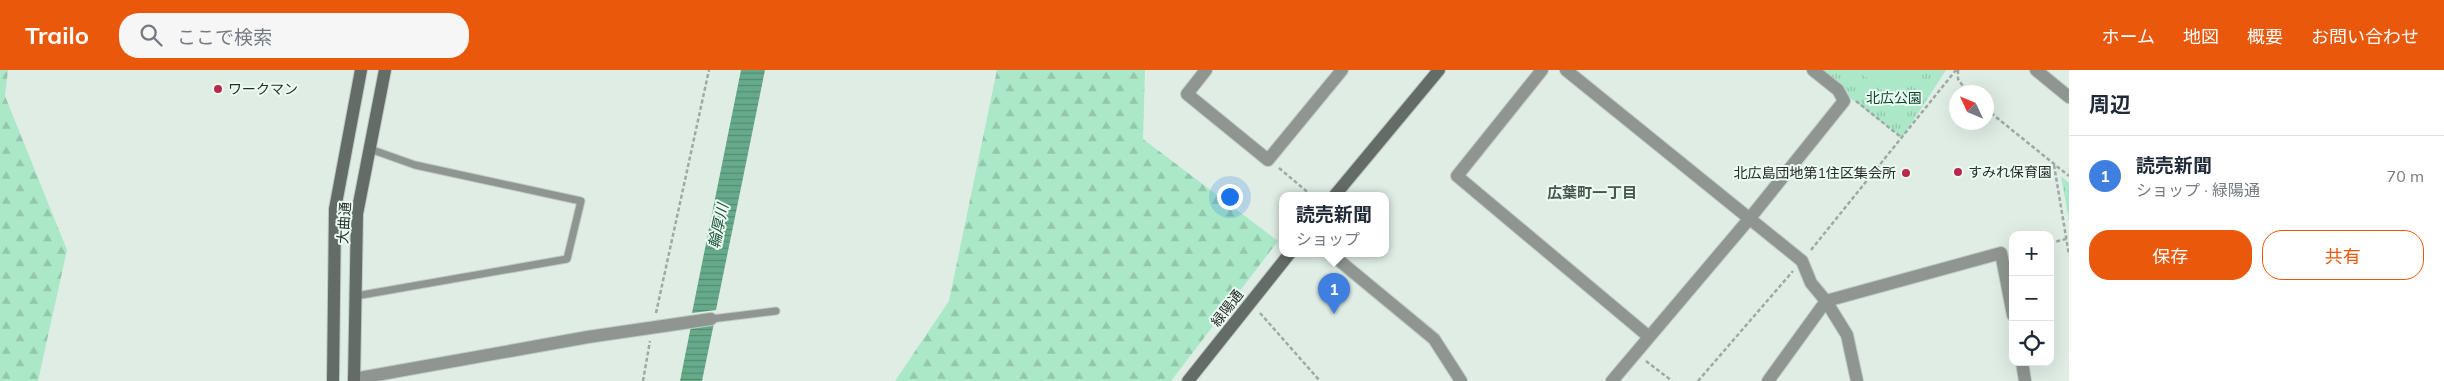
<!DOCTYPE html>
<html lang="ja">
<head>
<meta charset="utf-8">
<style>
	body { margin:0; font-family:Mulish,"Noto Sans JP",sans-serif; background:#f6f6f7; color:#1f2937 }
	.controls { position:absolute; right:15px; bottom:15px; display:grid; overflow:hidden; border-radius:10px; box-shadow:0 5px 20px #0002 }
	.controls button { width:45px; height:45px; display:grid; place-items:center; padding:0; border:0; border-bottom:1px solid #e0e1e3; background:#fff; color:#1f2937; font:25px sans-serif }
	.compass { position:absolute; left:1949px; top:15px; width:45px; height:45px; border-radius:50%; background:#fff; box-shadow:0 5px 20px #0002; rotate:314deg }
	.you { position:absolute; left:1229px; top:126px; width:18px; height:18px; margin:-12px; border:4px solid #fff; border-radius:50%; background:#1a73e8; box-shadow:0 0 0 8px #1a73e833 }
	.badge { display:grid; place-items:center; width:32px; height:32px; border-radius:50%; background:#ea580c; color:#fff; font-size:16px; font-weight:700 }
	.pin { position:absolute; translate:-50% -41px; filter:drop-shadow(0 1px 2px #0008) }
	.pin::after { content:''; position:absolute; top:26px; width:18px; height:15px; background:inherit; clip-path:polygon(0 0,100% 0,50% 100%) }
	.popup { position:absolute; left:1279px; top:122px; width:110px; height:65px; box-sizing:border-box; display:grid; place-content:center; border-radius:10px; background:#fff; filter:drop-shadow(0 1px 4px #0005); font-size:16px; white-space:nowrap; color:#747a83 }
	.popup b { font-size:19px; color:#1f2937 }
	.popup::after { content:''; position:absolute; left:50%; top:100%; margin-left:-10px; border:10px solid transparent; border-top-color:#fff }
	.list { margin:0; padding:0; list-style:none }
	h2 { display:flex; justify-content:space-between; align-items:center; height:65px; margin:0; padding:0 20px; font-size:21px }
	h2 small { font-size:16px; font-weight:400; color:#747a83 }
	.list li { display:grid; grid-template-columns:32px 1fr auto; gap:15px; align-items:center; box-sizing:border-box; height:80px; padding:0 20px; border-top:1px solid #e0e1e3 }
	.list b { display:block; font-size:19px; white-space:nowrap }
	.list p { margin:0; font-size:16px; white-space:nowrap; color:#747a83 }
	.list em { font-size:16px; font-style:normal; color:#747a83 }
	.actions { display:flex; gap:10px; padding:15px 20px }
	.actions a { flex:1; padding:11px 0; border:1px solid #ea580c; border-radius:20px; text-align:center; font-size:18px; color:#ea580c }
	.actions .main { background:#ea580c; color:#fff }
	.icon { flex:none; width:28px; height:28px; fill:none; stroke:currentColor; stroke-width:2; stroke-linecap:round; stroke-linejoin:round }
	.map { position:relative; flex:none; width:2069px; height:311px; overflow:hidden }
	header { display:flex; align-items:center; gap:30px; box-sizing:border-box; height:70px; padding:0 25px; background:#ea580c; color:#fff }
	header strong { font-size:24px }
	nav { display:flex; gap:28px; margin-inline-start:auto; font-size:18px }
	.search { width:350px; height:45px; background:#f6f6f7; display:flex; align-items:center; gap:12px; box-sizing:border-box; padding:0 18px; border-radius:20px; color:#747a83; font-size:19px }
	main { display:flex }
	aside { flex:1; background:#fff }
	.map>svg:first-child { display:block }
	.grass { fill:url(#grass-tufts) }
	.forest { fill:url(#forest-firs) }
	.pitch { fill:#aae8c7 }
	.water { fill:url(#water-rules) }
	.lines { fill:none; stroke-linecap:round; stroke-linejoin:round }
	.lane-casing { stroke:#becac3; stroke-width:9 }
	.street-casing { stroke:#becac3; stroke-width:14 }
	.secondary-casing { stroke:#becac3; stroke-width:14 }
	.path { stroke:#9fa9a3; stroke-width:2.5; stroke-dasharray:4 2.5; stroke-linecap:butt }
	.lane { stroke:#8f9591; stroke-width:7 }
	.street { stroke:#8f9591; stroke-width:12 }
	.secondary { stroke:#646c68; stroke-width:12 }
	.poi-dot { fill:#b9294e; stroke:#ecfbf2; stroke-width:2 }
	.labels { text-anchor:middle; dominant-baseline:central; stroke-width:4; stroke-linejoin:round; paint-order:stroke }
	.poi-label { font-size:14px; fill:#272c29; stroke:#ecfbf2; text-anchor:start }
	.park-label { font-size:14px; fill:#0d462f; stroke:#ecfbf2 }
	.street-label { font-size:14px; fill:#272c29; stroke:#ecfbf2 }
	.neighbourhood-label { font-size:15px; font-weight:bold; fill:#49554f; stroke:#ecfbf2 }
	.water-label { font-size:15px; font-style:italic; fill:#1c523a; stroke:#ecfbf2 }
</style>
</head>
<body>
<header>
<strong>Trailo</strong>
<div class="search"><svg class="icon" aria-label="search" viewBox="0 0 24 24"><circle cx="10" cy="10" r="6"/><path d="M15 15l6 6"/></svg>ここで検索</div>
<nav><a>ホーム</a><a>地図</a><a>概要</a><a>お問い合わせ</a></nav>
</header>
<main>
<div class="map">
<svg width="2069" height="311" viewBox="0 0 2069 311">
	<defs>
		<pattern id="grass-tufts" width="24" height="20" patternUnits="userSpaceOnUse" patternTransform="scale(1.25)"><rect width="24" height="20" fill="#aae8c7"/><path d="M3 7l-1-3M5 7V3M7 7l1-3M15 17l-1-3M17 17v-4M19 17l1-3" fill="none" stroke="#92c7ab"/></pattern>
		<pattern id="forest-firs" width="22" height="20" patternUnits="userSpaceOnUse" patternTransform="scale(1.25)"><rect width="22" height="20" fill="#aae8c7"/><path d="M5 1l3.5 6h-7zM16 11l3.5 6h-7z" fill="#92c7ab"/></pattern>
		<pattern id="water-rules" width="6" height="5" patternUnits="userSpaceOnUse" patternTransform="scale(1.25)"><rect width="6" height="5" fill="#66ab89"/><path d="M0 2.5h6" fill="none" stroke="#548b70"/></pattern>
	</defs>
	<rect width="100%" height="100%" fill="#dfede5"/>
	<path class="grass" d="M1814 0H1946L1902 68Z
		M2061 106 2069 113V151Z"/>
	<path class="forest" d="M0 0H8L5 26 67 180 38 311H0Z
		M997 0H1145L1143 69 1278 171 1171 311H895L949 231Z"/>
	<path class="pitch" d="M1857 0H1916L1893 29Z"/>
	<path class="water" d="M741 0H765L716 240 692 243Z
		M714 253 702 311H680L691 256Z"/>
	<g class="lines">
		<defs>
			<path id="lane" d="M356 226 567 189 581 131 415 95 370 79
				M711 249 776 241"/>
			<path id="street" d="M1206 0 1187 24 1268 90 1342 0
				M1542 0 1457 106 1648 266
				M1566 0 1802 191 1811 213 1826 231 1847 265 1857 311
				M2036 0 2069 27
				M1330 183 1434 269 1461 311
				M2022 292 2025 311
				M354 309 588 267 711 249
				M1612 311 1750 148 1844 31 1838 20 1813 0
				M1768 311 1826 231 2001 183 2013 245"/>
			<path id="secondary" d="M1335 125 1439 0
				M333 311 335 139 361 0
				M354 311 357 144 385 0
				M1188 311 1290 183"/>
		</defs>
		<use href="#lane" class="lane-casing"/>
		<use href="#street" class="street-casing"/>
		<use href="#secondary" class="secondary-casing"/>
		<path class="path" d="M1958 0V9L1967 22
			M1856 31 1902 68
			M1986 39 2069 106
			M2054 95 2069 185
			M1279 98 1311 125
			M2050 173 2066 169
			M1811 180 1956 0
			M656 243 709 0
			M1260 243 1320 311
			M1646 291 1672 311
			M643 311 650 271
			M1698 311 1793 201"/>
		<use href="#lane" class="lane"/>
		<use href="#street" class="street"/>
		<use href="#secondary" class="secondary"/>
	</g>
	<g class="poi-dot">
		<circle cx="218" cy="19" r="5"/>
		<circle cx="1958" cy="102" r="5"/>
		<circle cx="1906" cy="103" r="5"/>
	</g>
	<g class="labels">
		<g class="poi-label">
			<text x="228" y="19">ワークマン</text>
			<text x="1968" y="102">すみれ保育園</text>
			<text x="1896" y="103" text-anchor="end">北広島団地第1住区集会所</text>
		</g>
		<g class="park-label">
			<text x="1894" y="28">北広公園</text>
		</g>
		<g class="street-label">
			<text transform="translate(344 153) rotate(-86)">大曲通</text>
			<text transform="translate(1227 238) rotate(-52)">緑陽通</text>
		</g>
		<g class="neighbourhood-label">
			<text x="1592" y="122">広葉町一丁目</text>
		</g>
		<g class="water-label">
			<text transform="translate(718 156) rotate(-78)">輪厚川</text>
		</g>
	</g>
</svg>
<div class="controls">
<button>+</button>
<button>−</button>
<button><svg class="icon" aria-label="locate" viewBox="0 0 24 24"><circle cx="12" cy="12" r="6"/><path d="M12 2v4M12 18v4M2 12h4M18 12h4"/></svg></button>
</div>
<svg class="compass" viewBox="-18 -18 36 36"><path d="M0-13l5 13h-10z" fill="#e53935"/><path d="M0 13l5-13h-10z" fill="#747a83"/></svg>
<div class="you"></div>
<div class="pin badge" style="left:1334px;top:244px;background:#3f7fe0">1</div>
<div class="popup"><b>読売新聞</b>ショップ</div>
</div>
<aside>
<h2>周辺<small></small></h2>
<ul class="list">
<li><span class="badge" style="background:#3f7fe0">1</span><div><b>読売新聞</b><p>ショップ · 緑陽通</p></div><em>70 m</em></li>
</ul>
<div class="actions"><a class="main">保存</a><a>共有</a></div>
</aside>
</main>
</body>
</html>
